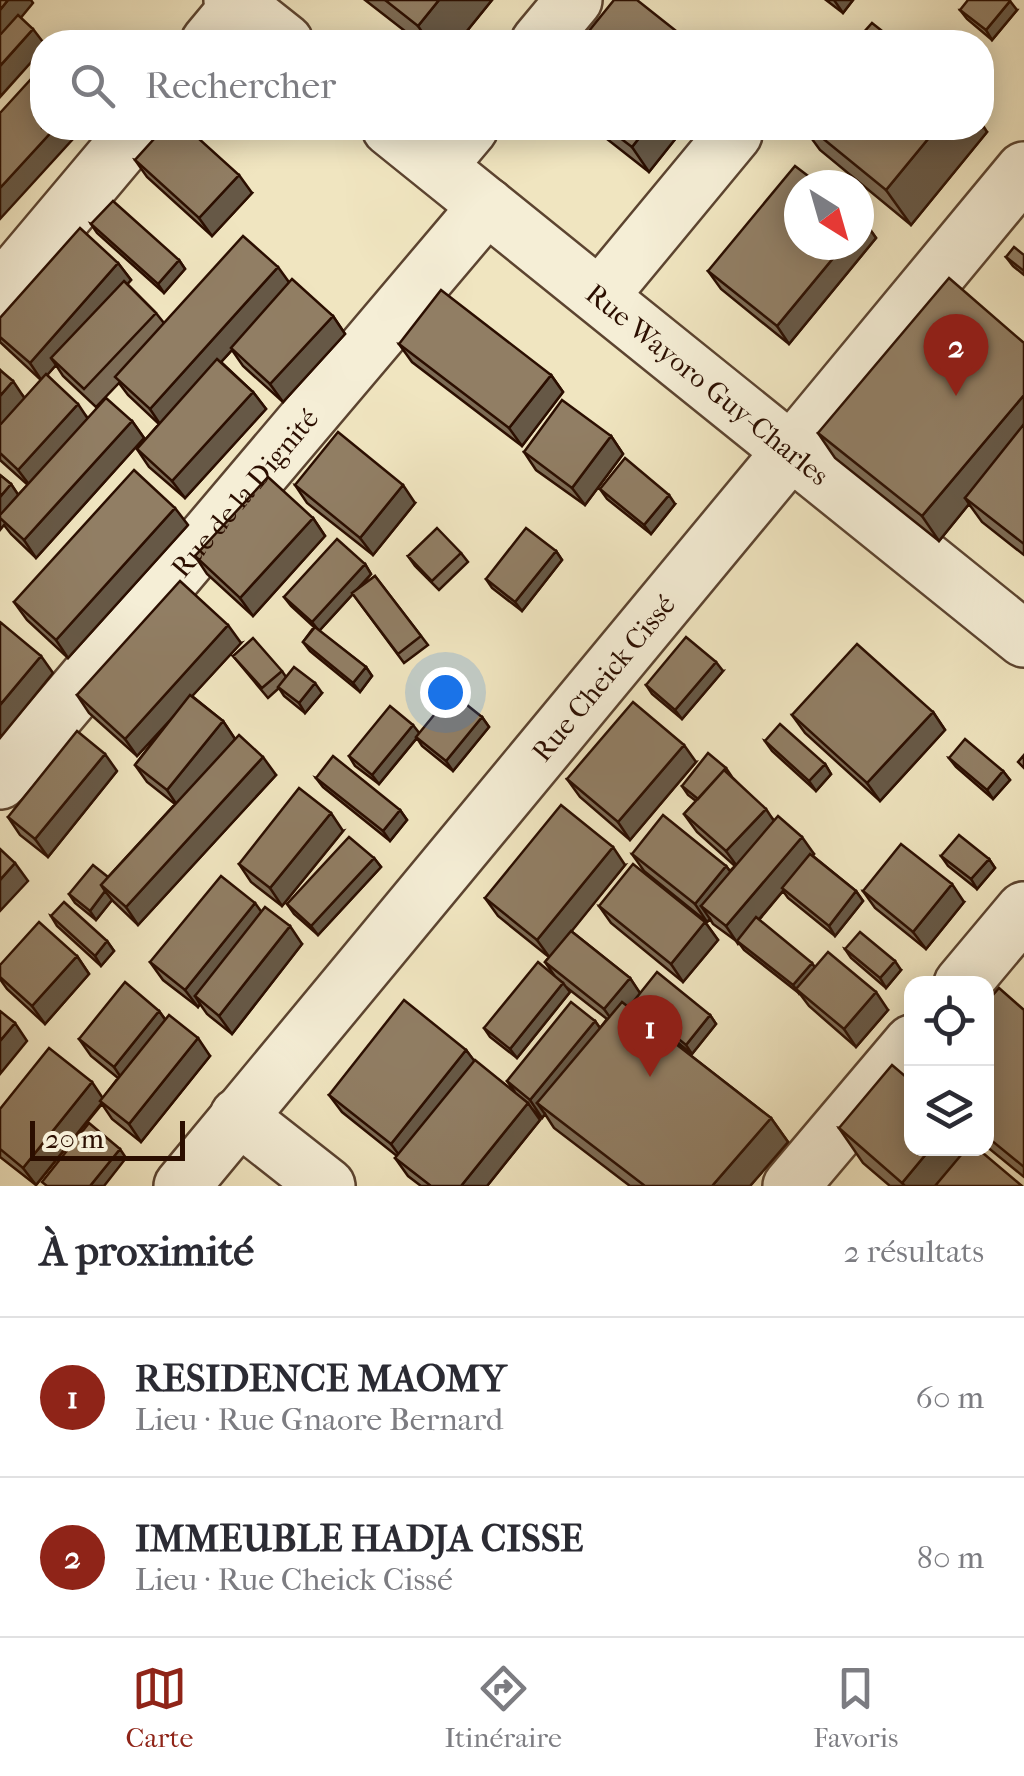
<!DOCTYPE html>
<html lang="fr">
<head>
<meta charset="utf-8">
<style>
	body { margin:0; font-family:"IM FELL French Canon",serif; background:#f2f2f3; color:#2b2b33 }
	.controls { position:absolute; right:30px; bottom:30px; display:grid; overflow:hidden; border-radius:20px; box-shadow:0 5px 25px #0003 }
	.controls button { width:90px; height:90px; display:grid; place-items:center; padding:0; border:0; border-bottom:2px solid #e1e1e2; background:#fff; color:#2b2b33; font:50px sans-serif }
	.compass { position:absolute; left:784px; top:170px; width:90px; height:90px; border-radius:50%; background:#fff; box-shadow:0 5px 25px #0003; rotate:143deg }
	.scale { position:absolute; left:30px; bottom:25px; width:155px; box-sizing:border-box; padding-left:10px; border:5px solid #2b0e00; border-top:0; font-size:28px; line-height:35px; white-space:nowrap; color:#2b0e00; -webkit-text-stroke:8px #f5eed6; paint-order:stroke }
	.you { position:absolute; left:445px; top:692px; width:35px; height:35px; margin:-25px; border:8px solid #fff; border-radius:50%; background:#1a73e8; box-shadow:0 0 0 15px #1a73e833 }
	.badge { display:grid; place-items:center; width:65px; height:65px; border-radius:50%; background:#8f2418; color:#fff; font-size:32px; font-weight:700 }
	.pin { position:absolute; translate:-50% -82px; filter:drop-shadow(0 2px 5px #0008) }
	.pin::after { content:''; position:absolute; top:52px; width:35px; height:30px; background:inherit; clip-path:polygon(0 0,100% 0,50% 100%) }
	.list { margin:0; padding:0; list-style:none }
	h2 { display:flex; justify-content:space-between; align-items:center; height:130px; margin:0; padding:0 40px; font-size:42px }
	h2 small { font-size:32px; font-weight:400; color:#7c7c81 }
	.list li { display:grid; grid-template-columns:65px 1fr auto; gap:30px; align-items:center; box-sizing:border-box; height:160px; padding:0 40px; border-top:2px solid #e1e1e2 }
	.list b { display:block; font-size:38px; white-space:nowrap }
	.list p { margin:0; font-size:32px; white-space:nowrap; color:#7c7c81 }
	.list em { font-size:32px; font-style:normal; color:#7c7c81 }
	.icon { flex:none; width:55px; height:55px; fill:none; stroke:currentColor; stroke-width:2; stroke-linecap:round; stroke-linejoin:round }
	.map { position:relative; flex:none; width:1024px; height:1186px; overflow:hidden }
	.search { position:absolute; background:#fff; box-shadow:0 5px 25px #0003; left:30px; right:30px; top:30px; height:110px; display:flex; align-items:center; gap:25px; box-sizing:border-box; padding:0 35px; border-radius:40px; color:#7c7c81; font-size:38px }
	.sheet { height:450px; background:#fff }
	nav { display:flex; justify-content:space-around; align-items:center; box-sizing:border-box; height:140px; border-top:2px solid #e1e1e2; background:#fff; font-size:28px; color:#7c7c81 }
	nav a { display:grid; justify-items:center; gap:5px }
	nav .on { color:#8f2418 }
	.map>svg:first-child { display:block }
	.lines { fill:none; stroke-linecap:round; stroke-linejoin:round }
	.minor-casing { stroke:#5c4430; stroke-width:60 }
	.minor { stroke:#f5eed6; stroke-width:55 }
	.wall { fill:#7d6c56; stroke:#2b0e00; stroke-width:2.5 }
	.shaded-wall { fill:#665846; stroke:#2b0e00; stroke-width:2.5 }
	.building { fill:#917e64; stroke:#2b0e00; stroke-width:2.5 }
	.labels { text-anchor:middle; dominant-baseline:central; stroke-width:10; stroke-linejoin:round; paint-order:stroke }
	.street-label { font-size:28px; fill:#2b0e00; stroke:#f5eed6 }
</style>
</head>
<body>
<div class="map">
<svg width="1024" height="1186" viewBox="0 0 1024 1186">
	<rect width="100%" height="100%" fill="#f0e5c0"/>
	<filter id="stains"><feTurbulence type="fractalNoise" baseFrequency=".002" numOctaves="4"/><feColorMatrix values="0 0 0 0 .2 0 0 0 0 .09 0 0 0 0 .02 0 0 0 .5 -.17"/></filter>
	<radialGradient id="worn" r=".72"><stop offset=".6" stop-color="#630" stop-opacity="0"/><stop offset="1" stop-color="#630" stop-opacity=".3"/></radialGradient>
	<g class="lines">
		<defs>
			<g id="minor">
				<path d="M232 0 285 42"/>
				<path d="M209 42 239 6"/>
				<path d="M539 42 574 0"/>
				<path id="s1" d="M390 128 1024 639"/>
				<path d="M438 166 470 128"/>
				<path d="M0 292 138 128"/>
				<path d="M600 296 734 134"/>
				<path id="s2" d="M0 781 487 206"/>
				<path d="M962 984 1024 910"/>
				<path d="M238 1116 327 1186"/>
				<path id="s3" d="M182 1186 1024 170"/>
				<path d="M791 1186 912 1043"/>
			</g>
		</defs>
		<use href="#minor" class="minor-casing"/>
		<use href="#minor" class="minor"/>
	</g>
	<path class="wall" d="M365 0H492L458 42H419Z
		M826 0H853L843 13Z
		M960 10H1017L992 40 967 19Z
		M593 128H684L649 172Z
		M804 128H982L987 132 911 225 820 150Z
		M135 160 252 193 212 236 147 177Z
		M864 221 876 238 789 344 721 289 708 271Z
		M91 224 179 260 185 269 164 293 97 233Z
		M1024 255V275L1013 266 1006 257Z
		M118 263 131 280 127 284 156 313 164 323 289 283 333 316 345 334 283 402 243 366 232 350 221 362 253 392 266 409 185 498 149 467 137 449 159 424 128 395 119 383 96 407 63 376 56 365 47 375 88 418 132 421 144 438 36 558 11 534 4 525 0 530V475L11 484 18 495 28 485 0 460V370L25 398 41 380 0 342V318Z
		M1024 343V555L982 522 969 504 939 541 835 458 818 433Z
		M399 344 551 375 563 392 522 446 412 362Z
		M611 436 623 454 585 505 536 470 524 452Z
		M295 485 415 503 373 555 307 503Z
		M600 489 675 504 651 534 607 499Z
		M313 518 325 536 253 616 207 574 195 556Z
		M188 525 68 658 27 620 14 602Z
		M556 551 562 560 522 611 492 588 486 579Z
		M461 553 468 562 439 590 415 566 408 556Z
		M365 564 371 574 357 590 375 576 428 645 404 663 353 594 319 631 366 667 372 676 360 692 310 651 303 642 314 627 291 606 284 597Z
		M241 643 192 696 223 721 235 739 276 775 138 925 112 900 96 920 75 903 69 894 108 877 175 804 147 782 135 765 168 722 137 756 89 713 77 695Z
		M233 656 282 671 286 677 322 693 305 713 284 696 279 688 268 698Z
		M723 671 682 719 652 694 646 685Z
		M933 712 945 730 880 801 805 733 792 715Z
		M482 717 489 727 453 771 422 746 417 738 379 784 355 766 349 756 419 733Z
		M765 741 825 764 831 774 816 791 772 751Z
		M949 758 1003 771 1010 780 993 799 956 767Z
		M696 762 630 840 580 797 567 779Z
		M726 768 732 777 774 820 814 854 813 856 856 891 863 901 835 936 788 898 783 891 759 920 815 967 888 1010 856 1047 809 1006 800 994 744 950 739 943 713 924 710 919 707 922 644 871 632 854 726 866 730 871 735 866 697 832 684 814 696 801 688 795 682 786Z
		M117 771 48 857 20 835 8 817Z
		M316 778 400 810 407 820 390 841 323 787Z
		M343 831 282 906 251 882 239 864Z
		M941 856 989 859 995 868 977 889 948 866Z
		M374 858 381 867 318 935 294 914 287 904Z
		M625 865 571 931 630 978 640 994 710 1015 716 1024 692 1054 640 1012 635 1005 631 1009 771 1118 788 1142 750 1186H630L554 1128 545 1114 542 1118 532 1109 540 1120 487 1186H421L408 1176 395 1158 397 1156 342 1112 329 1095 466 1050 474 1061 515 1092 507 1081 595 1021 600 1028 607 1019 566 987 570 992 517 1058 490 1037 484 1028 554 975 545 962 549 957 498 916 485 898Z
		M863 891 964 902 926 949 875 908Z
		M599 906 705 922 718 940 683 982 611 923Z
		M261 912 302 944 232 1034 207 1014 200 1004 198 1007 163 980 150 962Z
		M51 916 107 941 114 951 101 966 57 926Z
		M845 949 901 970 886 988 851 958Z
		M77 956 89 974 45 1024 7 989 0 979V965Z
		M986 1003 1024 1010V1177L986 1146Z
		M159 1011 165 1019 210 1056 141 1142 112 1119 102 1104 36 1185 0 1157V1109L103 1098 118 1078 91 1056 79 1039Z
		M839 1128 912 1148 1022 1186H890L863 1163Z"/>
	<path class="shaded-wall" d="M8 0H31L33 3 0 43V10Z
		M439 0H492L458 42H429L418 26Z
		M834 0H853L843 13Z
		M1010 1 1017 10 992 40 986 30Z
		M33 29 43 42 42 50 0 97V66Z
		M982 124 987 132 911 225 886 190 937 128H982Z
		M55 128H83L0 219V188Z
		M647 128H684L649 172 632 147Z
		M239 175 252 193 212 236 199 218Z
		M864 221 876 238 789 344 777 326 844 245H859V226Z
		M179 260 185 269 164 293 158 284Z
		M118 263 131 280 57 364 51 358 56 365 42 381 30 363Z
		M278 267 291 285 162 427 150 409Z
		M333 316 345 334 283 402 270 384Z
		M551 375 563 392 522 446 509 428Z
		M13 381 25 399 0 429V396Z
		M253 392 266 409 185 498 172 481Z
		M1024 395V440L965 498 969 504 939 541 922 516Z
		M78 404 90 422 31 487 18 470Z
		M132 421 144 438 36 558 24 540Z
		M611 436 623 454 585 505 572 488Z
		M11 484 23 502 0 518V497Z
		M403 485 415 503 373 555 360 538Z
		M669 495 675 504 651 534 644 525Z
		M175 508 188 525 68 658 56 640Z
		M313 518 325 536 253 616 240 598Z
		M556 551 562 560 522 611 515 602Z
		M365 564 371 574 319 631 312 622Z
		M228 625 241 643 137 756 125 739Z
		M41 656 53 673 0 738V705Z
		M716 662 723 671 682 719 675 710Z
		M366 667 372 676 360 692 353 683Z
		M315 683 322 693 305 713 299 703Z
		M933 712 945 730 880 801 867 783Z
		M482 717 489 727 453 771 446 761Z
		M223 721 235 739 179 808 167 790Z
		M413 725 420 734 379 784 372 775Z
		M684 745 696 762 630 840 618 822Z
		M105 754 117 771 48 857 35 839Z
		M263 757 276 775 138 925 126 907Z
		M825 764 831 774 816 791 809 781Z
		M1003 771 1010 780 993 799 987 790Z
		M766 809 778 827 739 869 726 851Z
		M400 810 407 820 390 841 383 831Z
		M331 813 343 831 282 906 270 888Z
		M802 837 814 854 738 944 726 926Z
		M613 847 625 865 550 958 537 940Z
		M374 858 381 867 318 935 311 926Z
		M989 859 995 868 977 889 971 879Z
		M15 863 28 881 0 911V880Z
		M726 866 739 883 701 906 710 919 707 922 695 904Z
		M952 884 964 902 926 949 913 932Z
		M105 891 112 900 96 920 90 911Z
		M856 891 863 901 835 936 829 926Z
		M255 903 268 921 195 996 200 1004 198 1007 185 990Z
		M705 922 718 940 683 982 671 964Z
		M290 926 302 944 232 1034 219 1016Z
		M107 941 114 951 101 966 95 956Z
		M77 956 89 974 45 1024 32 1006Z
		M895 961 901 970 886 988 880 978Z
		M812 963 818 972 796 989 800 995 793 985Z
		M630 978 642 996 617 1027 604 1009Z
		M563 983 570 992 517 1058 510 1049Z
		M876 992 888 1010 856 1047 844 1029Z
		M159 1011 171 1028 126 1085 114 1067Z
		M710 1015 716 1024 692 1054 686 1045Z
		M595 1021 607 1038 537 1103 545 1114 542 1118 530 1100Z
		M15 1023 27 1041 0 1074V1041Z
		M198 1038 210 1056 141 1142 129 1124Z
		M466 1050 479 1067 404 1162 391 1144Z
		M92 1082 104 1100 36 1185 23 1168Z
		M528 1103 540 1120 487 1186H461Z
		M771 1118 788 1142 750 1186H712Z
		M931 1148H977L954 1186H905L902 1183Z
		M120 1149 126 1158 104 1186H90Z"/>
	<path class="building" d="M0 0H8L0 10Z
		M385 0H439L418 26Z
		M614 0H637L690 42H580Z
		M968 0H1009L1010 1 986 30 960 10Z
		M18 15 33 29 0 66V35Z
		M872 23 896 42H855Z
		M42 67V128H55L0 188V113Z
		M164 128H187L239 175 199 218 135 160Z
		M607 128H647L632 147Z
		M810 128H937L886 190Z
		M795 166 820 185H799V245H844L777 326 708 271Z
		M113 201 179 260 158 284 91 224Z
		M80 228 118 263 30 363 0 337V318Z
		M243 236 278 267 150 409 115 377Z
		M1014 247 1024 255V271L1006 257Z
		M949 278 1024 343V395L922 516 818 433Z
		M292 279 333 316 270 384 231 348Z
		M124 281 156 313 84 389 51 358Z
		M441 290 551 375 509 428 399 344Z
		M217 359 253 392 172 481 137 449Z
		M0 370 13 381 0 396Z
		M46 374 78 404 18 470 0 453V425Z
		M106 398 132 421 24 540 0 518V515Z
		M562 400 611 436 572 488 524 452Z
		M1024 424V544L965 498Z
		M338 432 403 485 360 538 295 485Z
		M625 458 669 495 644 525 600 489Z
		M134 470 175 508 56 640 14 602Z
		M0 475 11 484 0 497Z
		M268 477 313 518 240 598 195 556Z
		M437 528 461 553 432 581 408 556Z
		M526 528 556 551 515 602 486 579Z
		M337 539 365 564 312 622 284 597Z
		M375 576 421 636 398 654 352 593Z
		M180 581 228 625 125 739 77 695Z
		M0 622 41 656 0 705Z
		M315 627 366 667 353 683 303 642Z
		M686 637 716 662 675 710 646 685Z
		M253 638 282 671 262 688 233 656Z
		M857 644 933 712 867 783 792 715Z
		M294 667 315 683 299 703 278 687Z
		M452 693 482 717 446 761 416 737Z
		M190 695 223 721 167 790 135 765Z
		M633 702 684 745 618 822 567 779Z
		M390 706 413 725 372 775 349 756Z
		M780 724 825 764 809 781 765 741Z
		M77 731 105 754 35 839 8 817Z
		M239 735 263 757 126 907 101 885Z
		M965 739 1003 771 987 790 949 758Z
		M708 753 726 768 698 799 682 786Z
		M1024 755V768L1018 762Z
		M333 756 400 810 383 831 316 778Z
		M724 770 766 809 726 851 684 814Z
		M299 788 331 813 270 888 239 864Z
		M561 805 613 847 537 940 485 898Z
		M663 815 726 866 695 904 632 854Z
		M778 816 802 837 726 926 701 906Z
		M959 835 989 859 971 879 941 856Z
		M349 837 374 858 311 926 287 904Z
		M901 844 952 884 913 932 863 891Z
		M0 849 15 863 0 880Z
		M810 854 856 891 829 926 782 888Z
		M633 864 705 922 671 964 599 906Z
		M93 865 108 877 101 885 105 891 90 911 69 894Z
		M221 876 255 903 185 990 150 962Z
		M64 902 107 941 95 956 51 916Z
		M265 907 290 926 219 1016 195 996Z
		M756 917 812 963 793 985 737 941Z
		M39 922 77 956 32 1006 0 977V965Z
		M571 931 630 978 604 1009 545 962Z
		M860 932 895 961 880 978 845 949Z
		M828 952 876 992 844 1029 796 989Z
		M538 962 563 983 510 1049 484 1028Z
		M657 972 710 1015 686 1045 633 1002Z
		M125 982 159 1011 114 1067 79 1039Z
		M999 988 1024 1010V1167L986 1136V1003Z
		M404 1000 466 1050 391 1144 329 1095Z
		M571 1002 595 1021 530 1100 507 1081Z
		M622 1002 771 1118 712 1186H645L537 1103Z
		M0 1011 15 1023 0 1041Z
		M169 1015 198 1038 129 1124 100 1101Z
		M49 1048 92 1082 23 1168 0 1149V1109Z
		M475 1060 528 1103 461 1186H431L395 1158Z
		M892 1065 912 1082V1148H931L902 1183 839 1128Z
		M89 1123 120 1149 90 1186H47L42 1182Z
		M967 1148H977L1022 1186H935Z"/>
	<g class="labels">
		<g class="street-label">
			<text stroke="none"><textPath href="#s1" startOffset="408">Rue Wayoro Guy-Charles</textPath></text>
			<text stroke="none"><textPath href="#s2" startOffset="378">Rue de la Dignité</textPath></text>
			<text stroke="none"><textPath href="#s3" startOffset="660">Rue Cheick Cissé</textPath></text>
		</g>
	</g>
	<rect width="100%" height="100%" filter="url(#stains)"/>
	<rect width="100%" height="100%" fill="url(#worn)"/>
</svg>
<div class="controls">
<button><svg class="icon" aria-label="locate" viewBox="0 0 24 24"><circle cx="12" cy="12" r="6"/><path d="M12 2v4M12 18v4M2 12h4M18 12h4"/></svg></button>
<button><svg class="icon" aria-label="layers" viewBox="0 0 24 24"><path d="M12 4l9 5-9 5-9-5zM3 14l9 5 9-5"/></svg></button>
</div>
<svg class="compass" viewBox="-18 -18 36 36"><path d="M0-13l5 13h-10z" fill="#e53935"/><path d="M0 13l5-13h-10z" fill="#7c7c81"/></svg>
<div class="scale">20 m</div>
<div class="you"></div>
<div class="pin badge" style="left:650px;top:1077px">1</div>
<div class="pin badge" style="left:956px;top:396px">2</div>
<div class="search"><svg class="icon" aria-label="search" viewBox="0 0 24 24"><circle cx="10" cy="10" r="6"/><path d="M15 15l6 6"/></svg>Rechercher</div>
</div>
<section class="sheet">
<h2>À proximité<small>2 résultats</small></h2>
<ul class="list">
<li><span class="badge">1</span><div><b>RESIDENCE MAOMY</b><p>Lieu · Rue Gnaore Bernard</p></div><em>60 m</em></li>
<li><span class="badge">2</span><div><b>IMMEUBLE HADJA CISSE</b><p>Lieu · Rue Cheick Cissé</p></div><em>80 m</em></li>
</ul>
</section>
<nav>
<a class="on"><svg class="icon" aria-label="map" viewBox="0 0 24 24"><path d="M3 6l6-2 6 2 6-2v14l-6 2-6-2-6 2zM9 4v14M15 6v14"/></svg>Carte</a>
<a><svg class="icon" aria-label="directions" viewBox="0 0 24 24"><path d="M12 3l9 9-9 9-9-9zM9 14v-3h6M13 9l2 2-2 2"/></svg>Itinéraire</a>
<a><svg class="icon" aria-label="saved" viewBox="0 0 24 24"><path d="M7 4h10v16l-5-4-5 4z"/></svg>Favoris</a>
</nav>
</body>
</html>
